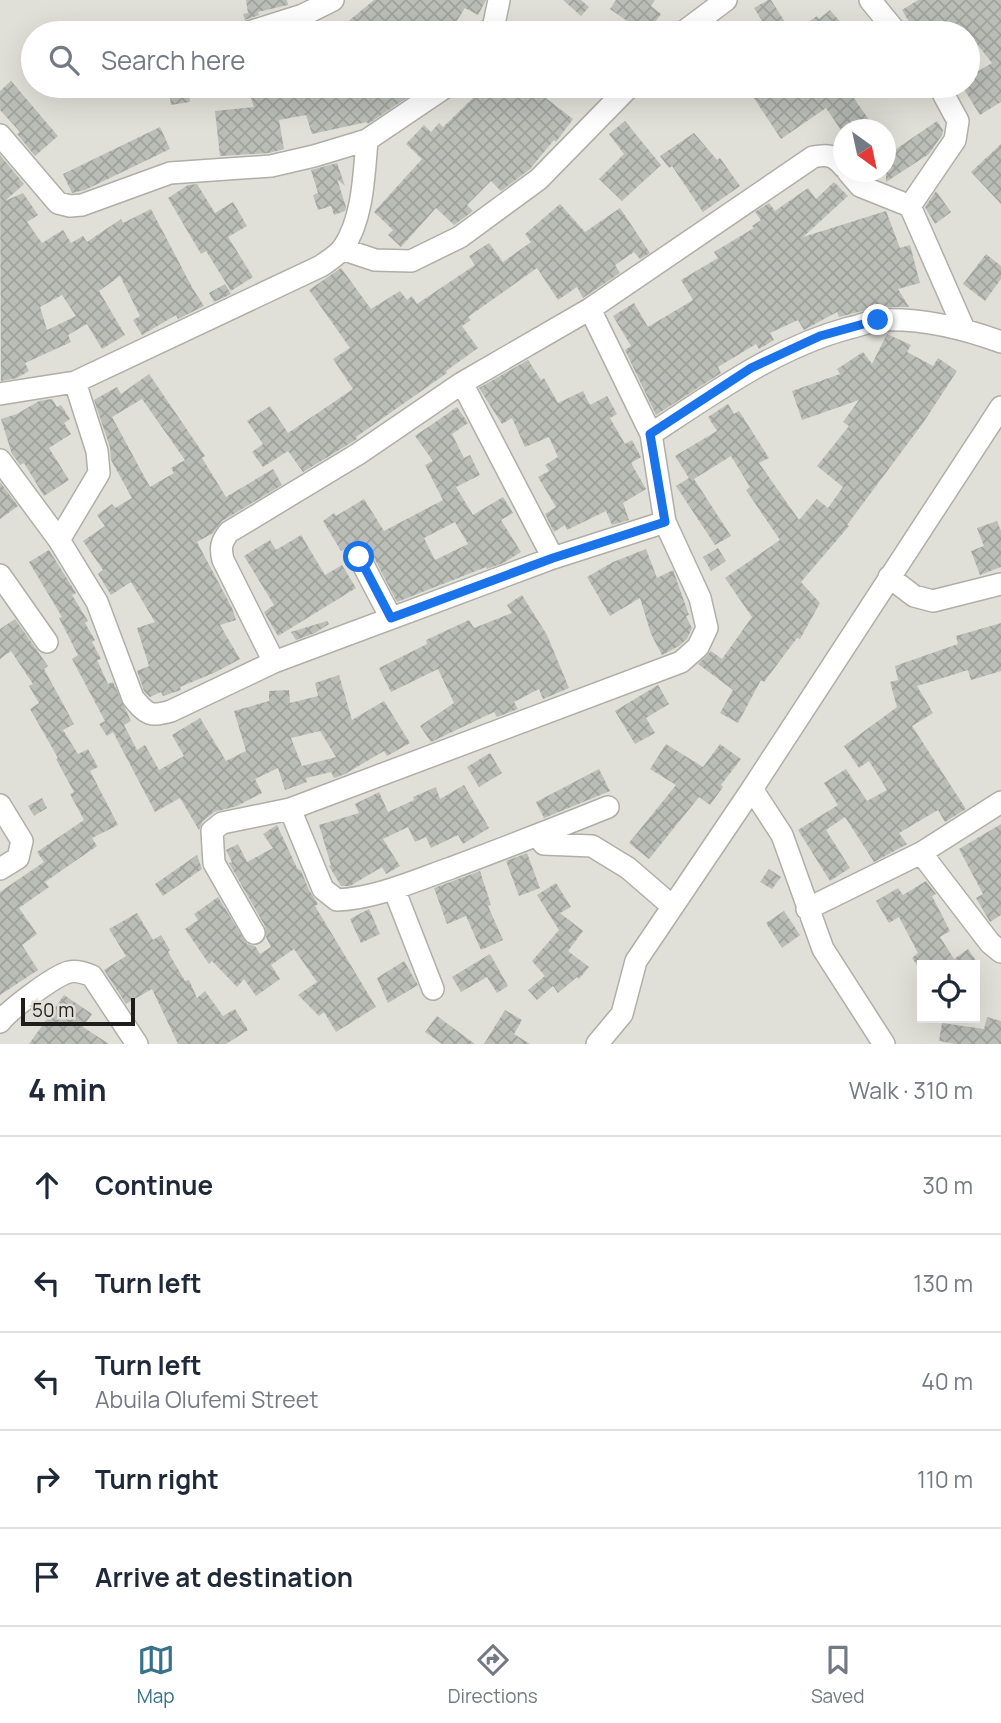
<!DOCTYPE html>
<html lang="en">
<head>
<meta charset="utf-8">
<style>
	body { margin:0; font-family:Manrope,sans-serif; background:#f6f6f7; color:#1f2937 }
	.controls { position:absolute; right:21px; bottom:21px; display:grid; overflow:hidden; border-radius:0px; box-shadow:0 7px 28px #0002 }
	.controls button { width:63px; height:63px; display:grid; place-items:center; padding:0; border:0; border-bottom:2px solid #e0e1e3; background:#fff; color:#1f2937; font:35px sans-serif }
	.compass { position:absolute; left:833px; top:119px; width:63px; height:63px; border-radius:50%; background:#fff; box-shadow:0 7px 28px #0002; rotate:147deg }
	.scale { position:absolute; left:21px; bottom:18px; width:114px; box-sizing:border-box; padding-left:7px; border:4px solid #1f1e1c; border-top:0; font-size:19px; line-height:24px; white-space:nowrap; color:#1f1e1c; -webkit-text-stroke:5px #e1e0d8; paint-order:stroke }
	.stop { position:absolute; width:21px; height:21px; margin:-16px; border:5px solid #1a73e8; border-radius:50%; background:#fff }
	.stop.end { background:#1a73e8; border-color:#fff; box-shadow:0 2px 7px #0008 }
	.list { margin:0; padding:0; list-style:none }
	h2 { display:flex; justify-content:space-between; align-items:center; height:91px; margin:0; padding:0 28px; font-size:30px }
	h2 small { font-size:23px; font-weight:400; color:#747a83 }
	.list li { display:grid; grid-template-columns:46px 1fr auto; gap:21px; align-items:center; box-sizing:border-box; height:98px; padding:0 28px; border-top:2px solid #e0e1e3 }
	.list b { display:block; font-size:26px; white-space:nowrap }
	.list p { margin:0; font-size:23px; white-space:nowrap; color:#747a83 }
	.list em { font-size:23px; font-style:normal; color:#747a83 }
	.icon { flex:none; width:38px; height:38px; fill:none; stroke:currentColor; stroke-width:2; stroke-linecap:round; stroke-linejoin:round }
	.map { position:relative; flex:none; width:1001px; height:1044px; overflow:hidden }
	.search { position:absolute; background:#fff; box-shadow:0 7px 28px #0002; left:21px; right:21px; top:21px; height:77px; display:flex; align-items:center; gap:18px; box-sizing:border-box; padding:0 24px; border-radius:38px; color:#747a83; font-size:26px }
	.sheet { height:581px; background:#fff }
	nav { display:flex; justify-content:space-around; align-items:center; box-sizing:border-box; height:98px; border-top:2px solid #e0e1e3; background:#fff; font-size:19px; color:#747a83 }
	nav a { display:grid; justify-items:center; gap:4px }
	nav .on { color:#37718a }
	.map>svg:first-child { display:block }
	.building { fill:url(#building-cross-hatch); fill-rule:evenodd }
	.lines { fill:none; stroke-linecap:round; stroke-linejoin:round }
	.minor-casing { stroke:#afaea7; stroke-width:24 }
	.minor { stroke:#fff; stroke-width:21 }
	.route { stroke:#1a73e8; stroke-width:9 }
</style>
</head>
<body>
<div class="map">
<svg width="1001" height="1044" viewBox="0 0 1001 1044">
	<defs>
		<pattern id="building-cross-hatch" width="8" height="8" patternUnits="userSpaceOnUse" patternTransform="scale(1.75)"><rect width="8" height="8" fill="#bbbdb7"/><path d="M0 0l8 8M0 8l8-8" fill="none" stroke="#a0a29d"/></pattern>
	</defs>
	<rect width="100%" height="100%" fill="#e1e0d8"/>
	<path class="building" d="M246 0H287L288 5 258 12 259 15 245 20 243 14 248 13Z
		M374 0H486L478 15 465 8 449 33H334Z
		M563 0H581L589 7 581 16Z
		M616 0H655L651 6 661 14 647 33H644L610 9Z
		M768 0H771L792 33 817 16 819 19 830 10 850 33H770L754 8Z
		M918 0H1001V102L980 115 962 86H968V77L992 63 973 39 968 43V33H916L902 10Z
		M11 81 58 136 35 156 17 134 20 132 0 110V91Z
		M168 86H188L190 102 171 105Z
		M247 86H420L421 88 368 124 367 122 312 134 306 115 279 120 284 149 269 153 220 156 215 111 254 107Z
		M481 86H530L573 119 556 142 554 140 530 169 501 191 491 181 467 205 473 211 454 225 436 208 401 247 388 235 393 230 374 212 422 159 406 144 424 125 431 132 439 123 443 127 473 98 471 96Z
		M746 86H862L851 94 876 130H841L826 108 781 139Z
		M625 121 661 165 622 201 599 179 624 154 609 134Z
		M937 121 943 130 942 135 929 154 886 182V156Z
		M160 127 170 149 85 190 72 193 63 174Z
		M694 133 717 160 720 158 740 186 703 212 672 166 669 168 660 156Z
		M1001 144V204L971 172Z
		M0 155 24 184 5 201 23 193 38 215 27 222 42 243 63 230 71 243 83 236 87 242 121 219 123 223 151 209 193 289 204 306 178 319 176 315 142 335 133 320 140 316 120 276 99 291 125 335 102 349 87 324 68 335 71 342 25 363 29 371 17 378 1 381ZM62 295 76 316 47 330 40 307Z
		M337 163 345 186 337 179 346 207 345 211 334 215 331 206 318 210 313 195 318 193 311 170Z
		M834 182 848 196 803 237 886 211 900 248 910 245 920 283 898 289 909 307H878L839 317 837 312 804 330 798 320 770 333 774 340 759 349 756 344 718 367 721 373 656 415 625 350 631 346 613 316 634 303 648 327 693 300 681 280 718 258 714 252 754 228 752 226 761 220 755 212 769 203 775 211 808 188 816 199Z
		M197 184 215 213 233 202 247 226 228 237 253 277 231 291 206 251 201 254 168 198 188 185Z
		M936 191 951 212 935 224 925 207Z
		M560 204 585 232 620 208 650 253 640 259 634 252 615 265 620 273 583 298 577 287 558 300 537 268 468 317 471 320 462 326 478 348 446 371 447 373 356 437 357 439 303 472 288 451 263 467 252 452 263 444 247 421 270 406 288 433 353 389 333 359 350 348 309 290 341 268 371 309 400 291 407 300 412 296 417 304 475 265 469 256 489 243 503 262 531 242 525 234Z
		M986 254 1001 266V279L985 301 963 284Z
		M225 284 231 294 214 302 209 293Z
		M887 334 911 345 907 352 933 366 938 358 957 371 923 423 847 525 849 526 801 582 820 603 800 639 797 638 764 682 761 680 738 723 720 713 733 690 698 664 711 651 722 659 752 617 725 578 780 540 746 490 750 487 731 456 694 479 731 536 715 545 676 486 689 478 675 456 717 431 708 417 728 404 734 414 739 411 769 458 759 463 799 520 817 499 828 508 843 487 817 466 849 426 843 422 859 400 802 420 792 391 840 374 837 369 863 352 872 364Z
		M528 360 541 380 544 378 558 403 583 391 590 405 607 396 617 414 610 418 625 444 632 440 641 457 631 463 646 489 623 503 629 520 612 525 606 511 567 530 565 525 554 532 545 514 556 507 538 477 549 471 545 465 558 457 549 437 525 447 512 418 502 424 479 388Z
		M149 374 205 456 202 458 226 497 273 469 282 485 222 521 213 533 197 542 232 608 236 620 220 625 240 659 216 672 180 687 181 690 163 696 161 692 150 697 144 691 137 671 149 666 137 628 155 622 131 582 111 595 98 574 103 570 83 541 105 526 97 515 112 504 115 508 132 498 111 460 110 447 94 400 117 387 121 394ZM142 399 185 460 171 468 174 473 150 487 112 417Z
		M52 399 57 407 61 405 70 419 64 423 71 434 49 448 69 480 44 496 24 463 20 465 12 454 1 419 17 414 39 401Z
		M457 407 468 423 452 434 464 458 470 455 480 475 456 487 473 515 503 497 513 513 501 520 521 552 503 563 487 569 486 567 397 602 370 550 365 546 359 544 341 551 323 521 334 513 336 516 364 499 384 531 443 500 425 465 433 461 415 436ZM455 522 468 544 435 560 424 538Z
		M0 482 18 506 0 519Z
		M997 521 1001 531V567L980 575 971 551 984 546 977 528Z
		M301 535 325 575 342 565 356 588 278 636 264 612 274 605 244 556 270 540 276 550Z
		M718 548 726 561 711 571 703 557Z
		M646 549 657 578 673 570 689 615 686 616 692 628 687 639 679 646 662 655 651 634 640 598 610 616 587 577 613 562Z
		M49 550 76 593 72 595 88 621 85 623 95 640 92 642 101 659 97 660 108 684 113 682 131 721 124 725 137 750 145 745 159 770 184 756 172 735 200 718 226 761 246 751 234 711 269 701V691L289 690 290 703 318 696 315 683 339 675 352 720 384 701 410 743 387 756 384 751 345 774 334 778 331 772 306 778 307 782 285 790 278 768 255 779 262 793 237 806 214 812 203 821 199 830 180 798 155 812 113 732 107 736 99 724 105 721 72 659 78 655 59 618 62 617 29 562ZM320 731 336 757 302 766 291 738Z
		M522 595 547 635 569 688 543 699 539 689 514 702 518 709 497 717 494 712 431 742 420 726 454 703 438 669 391 692 379 668 427 644 426 640 469 620 474 628 512 613 507 605Z
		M15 619 48 666 44 669 74 724 63 730 78 754 88 749 98 767 90 771 118 825 92 838 97 846 45 882 49 887 19 908 37 934 22 945 38 970 0 995V892L44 862 37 852 84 820 70 794 74 792 56 759 58 758 30 709 39 703 29 686 33 684 11 651 0 659V629Z
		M327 621 329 624 315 633 296 640 291 632Z
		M1001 623V671L971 680 968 670 917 686 933 713 912 726 966 809 945 822 938 810 899 833 907 844 874 862 845 817 826 830 850 868 830 881 798 830 838 805 824 783 846 769 867 801 887 790 869 761 859 768 844 746 897 707 890 682 898 680 895 666 958 644 956 636Z
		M658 685 669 704 646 718 655 733 635 744 615 711Z
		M666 744 703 767 720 744 741 759 721 785 723 787 710 805 699 797 649 859 629 843 676 785 650 769Z
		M490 753 502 773 479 787 467 767Z
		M599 769 610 791 544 818 536 802Z
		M464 785 489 828 463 844 458 835 431 848 426 837 415 842 408 827 383 839 400 866 386 874 382 867 350 886H341L329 866 331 865 319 825 359 813 355 804 379 792 388 812 414 800 413 797 436 787 440 799Z
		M42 798 47 808 34 816 28 806Z
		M1001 824V915L990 922 976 898 983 894 959 849Z
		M277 825 297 868 301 871 309 890 318 904 315 906 376 1007 336 1032 324 1012 319 1016 298 995 317 982 294 949 271 965 280 979 256 996 244 979 237 987 212 961 209 964 185 929 198 920 194 914 218 897 247 944 255 946 260 954 271 947 266 937 265 926 229 863 232 862 226 850 238 844 247 862 273 848 263 834Z
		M527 853 540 888 519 896 506 861Z
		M197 855 202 869 163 896 155 884Z
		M769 869 781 877 772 889 760 882Z
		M480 871 491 905 488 906 503 940 481 950 466 916 447 924 434 888Z
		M926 881 936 894 932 896 950 931 940 937 954 959 968 949 979 965H917L912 958 918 953 899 917 889 923 876 901 898 888 903 895Z
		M556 883 571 907 560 913 583 931 568 951 589 967 579 979 577 977 558 993 553 986 537 1000 528 990 545 976 532 961 559 930 537 895Z
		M369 909 380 934 361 943 350 919Z
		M784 911 800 935 782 948 766 923Z
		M137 913 153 940 161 935 170 950 168 952 185 981 189 980 197 998 205 991 223 1016 235 1009 248 1030 226 1044H178L152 989 126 1004 104 970 126 956 109 929Z
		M490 954 508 986 497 993 487 977 461 992 452 977Z
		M404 961 418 985 388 1003 377 978Z
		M64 995 92 1014 83 1027 109 1044H29Z
		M505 1010 522 1020 514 1034 530 1044H484Z
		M437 1016 475 1044H442L425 1032Z
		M987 1017 1001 1021V1044H955L939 1041 942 1023 984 1029Z"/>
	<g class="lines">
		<defs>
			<path id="minor" d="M870 0 897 33
				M246 33 303 15 333 0
				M488 33 494 24 499 0
				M682 33 726 0
				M0 135 58 203 70 206 82 205 170 173 271 166 314 156 367 140 447 86
				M848 172 860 186 910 206 964 329
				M910 206 955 140 958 121 939 86
				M342 249 375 260 411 261 460 237 539 179 630 86
				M590 309 813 157C828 154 834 155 844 167
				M462 383 553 558
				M0 394 75 382 321 266C328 261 338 255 343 248 363 219 364 175 367 140
				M651 434C714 393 775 348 849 328 859 326 870 321 880 320 921 318 963 328 1001 342
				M0 460 59 540 97 602 133 698C147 715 150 717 171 711L274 662 553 558 665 522
				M59 540 99 473 97 451 75 382
				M359 557 391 618
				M0 575 47 642
				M889 577 914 596 933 601 1001 584
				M752 789 782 835 823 949 884 1044
				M0 805 22 841 18 858 0 869
				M290 809 323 889 337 900C377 898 414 881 451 868 504 848 556 828 608 807
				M537 836 544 844 592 846 628 868 672 906
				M921 853 990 943 1001 952
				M394 889 433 989
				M807 909 921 853 1001 802
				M254 933 214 863 212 831 222 823 290 809 681 662 698 647 707 628 700 598 665 522 651 434 590 309 462 383 358 454 229 532C221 542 220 548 223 560L274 662
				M0 1022C10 1009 54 976 69 972 77 970 85 973 92 976L137 1044
				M597 1044 622 1014 636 961 752 789 1001 407"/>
		</defs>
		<use href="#minor" class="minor-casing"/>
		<use href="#minor" class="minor"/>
	</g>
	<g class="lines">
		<path class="route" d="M359 557 391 618 553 558 665 522 650 434 751 368 820 336 878 320"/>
	</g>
</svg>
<div class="controls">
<button><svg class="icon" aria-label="locate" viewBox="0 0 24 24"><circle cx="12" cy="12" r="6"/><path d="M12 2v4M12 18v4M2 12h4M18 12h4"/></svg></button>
</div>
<svg class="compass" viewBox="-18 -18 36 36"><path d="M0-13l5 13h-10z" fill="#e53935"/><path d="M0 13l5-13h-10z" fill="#747a83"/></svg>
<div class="scale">50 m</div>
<div class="stop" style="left:359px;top:557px"></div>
<div class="stop end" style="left:878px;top:320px"></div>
<div class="search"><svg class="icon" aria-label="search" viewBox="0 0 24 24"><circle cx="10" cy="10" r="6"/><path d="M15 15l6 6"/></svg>Search here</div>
</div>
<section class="sheet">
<h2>4 min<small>Walk · 310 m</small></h2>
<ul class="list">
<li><svg class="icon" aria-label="ahead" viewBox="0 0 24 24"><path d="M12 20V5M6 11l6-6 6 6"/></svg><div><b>Continue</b></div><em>30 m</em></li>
<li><svg class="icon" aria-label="left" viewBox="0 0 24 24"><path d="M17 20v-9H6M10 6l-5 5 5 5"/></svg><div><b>Turn left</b></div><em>130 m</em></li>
<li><svg class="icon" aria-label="left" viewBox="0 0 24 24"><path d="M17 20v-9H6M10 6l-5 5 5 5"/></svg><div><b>Turn left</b><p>Abuila Olufemi Street</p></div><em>40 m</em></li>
<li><svg class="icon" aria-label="right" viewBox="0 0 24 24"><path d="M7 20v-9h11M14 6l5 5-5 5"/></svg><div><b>Turn right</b></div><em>110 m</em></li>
<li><svg class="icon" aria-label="arrive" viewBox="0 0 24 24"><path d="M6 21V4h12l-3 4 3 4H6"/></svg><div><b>Arrive at destination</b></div></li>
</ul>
</section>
<nav>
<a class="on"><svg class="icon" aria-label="map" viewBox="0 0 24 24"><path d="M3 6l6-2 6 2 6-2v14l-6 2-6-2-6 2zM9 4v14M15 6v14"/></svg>Map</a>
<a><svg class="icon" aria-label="directions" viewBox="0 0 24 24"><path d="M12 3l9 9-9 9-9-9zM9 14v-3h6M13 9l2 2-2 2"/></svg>Directions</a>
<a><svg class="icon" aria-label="saved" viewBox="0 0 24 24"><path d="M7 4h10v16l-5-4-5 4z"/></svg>Saved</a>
</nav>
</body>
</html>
